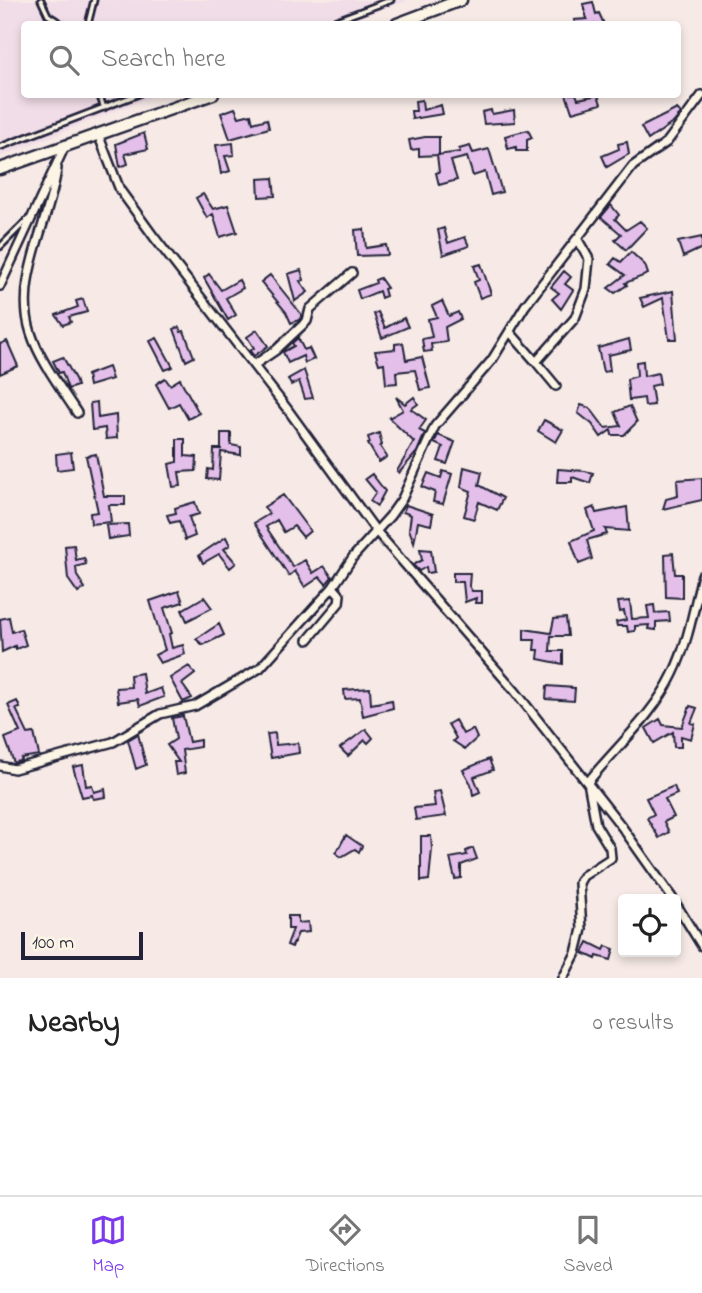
<!DOCTYPE html>
<html lang="en">
<head>
<meta charset="utf-8">
<style>
	body { margin:0; font-family:"Indie Flower",sans-serif; background:#f2f2f2; color:#222 }
	.controls { position:absolute; right:21px; bottom:21px; display:grid; overflow:hidden; border-radius:7px; box-shadow:0 4px 10px #0003 }
	.controls button { width:63px; height:63px; display:grid; place-items:center; padding:0; border:0; border-bottom:2px solid #e0e0e0; background:#fff; color:#222; font:35px sans-serif }
	.scale { position:absolute; left:21px; bottom:18px; width:122px; box-sizing:border-box; padding-left:7px; border:4px solid #22223b; border-top:0; font-size:19px; line-height:24px; white-space:nowrap; color:#22223b; -webkit-text-stroke:5px #fcf5e5; paint-order:stroke }
	.list { margin:0; padding:0; list-style:none }
	h2 { display:flex; justify-content:space-between; align-items:center; height:91px; margin:0; padding:0 28px; font-size:30px }
	h2 small { font-size:23px; font-weight:400; color:#767676 }
	.icon { flex:none; width:38px; height:38px; fill:none; stroke:currentColor; stroke-width:2; stroke-linecap:round; stroke-linejoin:round }
	.map { position:relative; flex:none; width:702px; height:978px; overflow:hidden }
	.search { position:absolute; background:#fff; box-shadow:0 4px 10px #0003; left:21px; right:21px; top:21px; height:77px; display:flex; align-items:center; gap:18px; box-sizing:border-box; padding:0 24px; border-radius:7px; color:#767676; font-size:26px }
	.sheet { height:217px; background:#fff }
	nav { display:flex; justify-content:space-around; align-items:center; box-sizing:border-box; height:98px; border-top:2px solid #e0e0e0; background:#fff; font-size:19px; color:#767676 }
	nav a { display:grid; justify-items:center; gap:4px }
	nav .on { color:#7c3aed }
	.map>svg:first-child { display:block }
	.built { fill:#f1dde7 }
	.building { fill:#e3bfe9; stroke:#22223b; stroke-width:2 }
	.lines { fill:none; stroke-linecap:round; stroke-linejoin:round }
	.lane-casing { stroke:#22223b; stroke-width:9 }
	.street-casing { stroke:#22223b; stroke-width:12 }
	.secondary-casing { stroke:#22223b; stroke-width:15 }
	.lane { stroke:#fcf5e5; stroke-width:3.5 }
	.street { stroke:#fcf5e5; stroke-width:7 }
	.secondary { stroke:#fcf5e5; stroke-width:10 }
</style>
</head>
<body>
<div class="map">
<svg width="702" height="978" viewBox="0 0 702 978">
	<rect width="100%" height="100%" fill="#f7eae6"/>
	<filter id="ink" filterUnits="userSpaceOnUse"><feTurbulence type="fractalNoise" baseFrequency=".0143" numOctaves="2"/><feDisplacementMap in="SourceGraphic" scale="14" xChannelSelector="R" yChannelSelector="G"/><feConvolveMatrix kernelMatrix="1 2 1 2 8 2 1 2 1" color-interpolation-filters="sRGB"/></filter>
	<g filter="url(#ink)">
		<path class="built" d="M0 0H409L342 24H24V94L156 95 0 157Z"/>
		<path class="building" d="M593 2 596 14 599 13 604 24H575L574 20 587 19 583 4Z
			M566 94H576L578 99 598 95 601 104 572 112Z
			M422 100 423 110 441 105 443 114 412 119 411 111H416L415 101Z
			M235 108 239 117 251 114 253 123 267 119 269 128 230 139 221 113Z
			M677 109 681 113 674 122 648 140 641 127Z
			M491 110 492 114 514 110 515 122 484 124 482 112Z
			M528 130 532 138 527 140V151H516V147L508 149 505 136Z
			M144 133 148 149 125 154 128 164 120 167 116 144Z
			M425 137H439V155L419 156V149L411 150 409 140Z
			M627 142 629 154 607 167 602 156 619 149 618 144Z
			M233 143 234 155 225 156 230 171 221 174 216 145Z
			M470 146 473 153 489 149 502 192 491 195 485 172 473 176 467 157 451 161 457 180 439 185 436 173 439 172 437 155 460 152 459 149Z
			M273 178 275 196 259 197 258 179Z
			M203 194 213 209 228 205 237 232 220 237 213 214 207 218 196 198Z
			M611 205 619 215 615 219 626 230 640 221 647 228 626 250 615 240 621 234 601 217Z
			M444 228 448 243 465 237 469 246 443 255 438 230Z
			M364 229 366 248 386 245 388 255 357 256 355 230Z
			M702 237V248L683 257 678 242Z
			M631 252 645 265 648 274 625 283 627 285 615 293 608 288 625 275 610 264 615 258 621 262Z
			M481 264 491 294 480 298 474 282 479 280 474 266Z
			M301 270 304 280 300 281 308 292 295 301 288 274Z
			M564 271 571 277 565 284 573 290 561 309 552 299 559 293 551 287Z
			M209 274 221 290 239 280 243 288 226 298 236 315 228 320 204 278Z
			M270 275 302 315 299 320 291 323 286 312 261 282Z
			M380 278 387 288 384 289 386 296 381 298 379 291 360 299 357 290 376 283 375 280Z
			M673 291 677 339H669L663 298 644 307 640 298Z
			M83 299 87 312 69 317 71 322 63 325 56 315 78 307 76 301Z
			M442 301 449 316 458 312 461 319 445 327 447 342 431 344 432 351 424 352 422 339 432 337 428 319 437 317 432 306Z
			M378 312 385 328 404 318 408 327 382 338 374 314Z
			M179 327 181 332 184 331 194 357 186 361 174 329Z
			M257 330 268 346 254 356 250 351 254 348 247 337Z
			M157 338 173 367 165 370 150 341Z
			M298 338 304 350 309 348 314 359 305 363 303 356 288 363 283 352 294 346 292 343Z
			M629 339 631 350 608 355 610 371 603 372 598 348Z
			M7 341 18 366 0 374V344Z
			M403 343 406 360 422 357 430 388 420 390 415 370 396 372 397 383 386 384 384 363 379 364 375 351 395 349V344Z
			M63 357 75 379 77 386 68 389 62 372 59 373 53 361Z
			M643 361 644 376 658 373 660 384 651 386 654 405 645 406 644 398 629 400 627 379 637 376 636 362Z
			M108 367 112 379 89 386 87 375Z
			M304 370 313 398 305 399 299 381 291 385 288 379Z
			M165 378 170 385 180 379 199 413 188 419 179 403 169 408 156 384Z
			M396 397 405 404 414 397 418 404 411 409 426 420 419 430 425 433 417 452 399 473 397 471 414 442 389 418 403 410Z
			M97 402 98 418 116 415 117 438 106 439 105 428 92 430 90 403Z
			M581 405 590 408 605 428 621 426 615 412 630 406 637 422 624 435H612L611 430 601 437 592 424 578 413Z
			M544 420 563 430 556 442 538 431Z
			M221 433H231V445L241 447V455L221 452 219 480 207 479 208 469 213 470 214 449H221Z
			M379 433 382 445 380 446 387 457 379 462 368 444 370 443 368 437Z
			M438 435 455 442 447 464 438 461 443 447 434 443Z
			M177 439H185V456L197 457 196 471 179 472 181 486 173 487 169 464 177 462Z
			M71 452 73 468 57 470 56 454Z
			M96 454 104 496H125V505H109L111 522 91 524 90 513 98 512 86 456Z
			M464 467 482 472 479 485 503 498 497 510 479 502 474 519 464 516 471 491 461 487Z
			M558 469 585 471 593 473 590 483 572 477V482H557Z
			M443 471 452 474 443 504 433 502 435 492 422 487 428 473 441 478Z
			M372 474 385 491 377 506 370 501 376 492 365 479Z
			M702 478V500L663 509 666 499 678 496 677 480Z
			M283 495 310 531 303 537 294 526 284 532 277 520 266 527 293 567 305 560 313 573 324 566 332 577 326 584 320 577 305 587 295 571 289 576 254 523 269 514 264 507Z
			M195 502 199 514 189 517 195 536 185 540 179 521 170 523 167 515 176 513 175 508Z
			M406 505 433 514 431 525 418 522 414 543 409 529 411 515 403 512Z
			M594 507 596 513 627 507 629 531 605 529 607 534 587 540 592 559 579 564 571 541 594 531 587 510Z
			M128 524 129 536 108 539 106 525Z
			M226 537 230 545 224 549 236 563 230 568 219 554 203 563 199 555Z
			M74 545 76 560 84 558 86 564 76 567 77 576 85 588 78 593 68 579 65 546Z
			M420 549 431 550 434 572 427 573 426 567 419 571 413 565 422 560Z
			M673 553 675 574H682V598L666 597 665 554Z
			M453 573H470L469 586 472 591H482V603H475L476 598 465 602 463 582H453Z
			M179 591 183 602 164 608 172 633 169 634 172 648 183 645 185 654 160 663 155 655 165 650 150 601Z
			M204 597 212 608 187 621 182 610Z
			M630 601 632 619 649 618 647 606 654 605 655 613 669 612 670 621 656 622V630L648 629 649 625 635 626V631L628 632 627 626H617L616 622 626 620 624 611 620 612 618 602Z
			M9 617 12 632 21 629 26 645 16 649 15 646 2 652 0 619Z
			M566 618 568 636H551L550 651H563V664L538 659 539 650H534L535 640H524V629L551 633 554 619Z
			M219 624 224 635 203 645 196 639Z
			M189 666 195 674 182 684 192 698 183 702 170 678Z
			M142 673 145 694 161 688 164 697 140 706 138 699 118 702 116 688 131 687 130 675Z
			M547 686 575 688 574 701 546 699Z
			M370 688 371 704 392 700 393 708 363 716 360 698 345 699 344 690Z
			M17 701 20 708 16 709 28 734 34 733 39 755 21 758 22 760 14 763 5 738 20 732 8 705Z
			M690 706 697 708 691 723 695 724 691 739 681 736V747H674L673 732 654 743 646 728 660 719 663 725 682 727Z
			M183 716 189 742 200 740V747L182 750 185 773 176 775 174 762H179L167 745 176 739 172 718Z
			M455 720 463 734 473 729 477 738 465 749 453 741 456 738 448 724Z
			M366 729 373 738 368 743 365 740 348 756 340 748Z
			M275 733 276 745 298 743 299 753 271 758 267 734Z
			M138 734 146 765 136 769 128 740Z
			M489 759 493 770 474 777 480 792 473 795 471 784 463 770Z
			M83 765 86 786 92 785 94 792 105 789 106 797 93 799 92 795 82 797 73 767Z
			M674 786 677 794 665 799 674 817 664 822 669 832 659 838 647 818 654 814 646 798Z
			M440 791 446 816 416 820 414 808 435 806 433 792Z
			M346 835 362 846 359 852 355 849 341 857 336 853Z
			M421 836H431L432 849 429 880 421 881Z
			M473 848 477 859 461 865V878L455 879 450 858 467 855 466 851Z
			M288 916H298V923L308 922 309 932 298 933 292 947 287 945 293 929H288Z
			M588 942 604 950 606 946 614 949 611 960 597 956 596 959 583 953Z"/>
		<g class="lines">
			<defs>
				<path id="lane" d="M41 0 48 15 62 24
					M88 24 94 0
					M326 24 391 0
					M99 94 104 108
					M0 147 139 94
					M0 247 28 219"/>
				<path id="street" d="M98 134 120 190 154 237 288 410 376 531 515 691 622 827 673 899
					M57 168C51 220 13 279 31 333 40 361 61 388 77 413
					M0 286 64 148
					M510 332 536 362 575 318 586 289 589 259 578 240
					M536 362 556 386
					M254 365 276 350 307 321 310 309 352 273
					M308 640 339 603 340 595 333 587
					M0 766 14 769 113 742 160 714 195 706 260 668 333 587 353 557 390 516 402 499 435 426 492 360 525 306 633 166 667 142 702 95
					M676 904 702 946
					M563 978 576 953 582 929 579 883 583 876 611 858 610 848 596 825 588 782C616 747 653 716 673 674 688 643 694 608 702 575"/>
				<path id="secondary" d="M397 24 461 0
					M0 169 213 94"/>
			</defs>
			<use href="#lane" class="lane-casing"/>
			<use href="#street" class="street-casing"/>
			<use href="#secondary" class="secondary-casing"/>
			<use href="#lane" class="lane"/>
			<use href="#street" class="street"/>
			<use href="#secondary" class="secondary"/>
		</g>
	</g>
</svg>
<div class="controls">
<button><svg class="icon" aria-label="locate" viewBox="0 0 24 24"><circle cx="12" cy="12" r="6"/><path d="M12 2v4M12 18v4M2 12h4M18 12h4"/></svg></button>
</div>
<div class="scale">100 m</div>
<div class="search"><svg class="icon" aria-label="search" viewBox="0 0 24 24"><circle cx="10" cy="10" r="6"/><path d="M15 15l6 6"/></svg>Search here</div>
</div>
<section class="sheet">
<h2>Nearby<small>0 results</small></h2>
<ul class="list">
</ul>
</section>
<nav>
<a class="on"><svg class="icon" aria-label="map" viewBox="0 0 24 24"><path d="M3 6l6-2 6 2 6-2v14l-6 2-6-2-6 2zM9 4v14M15 6v14"/></svg>Map</a>
<a><svg class="icon" aria-label="directions" viewBox="0 0 24 24"><path d="M12 3l9 9-9 9-9-9zM9 14v-3h6M13 9l2 2-2 2"/></svg>Directions</a>
<a><svg class="icon" aria-label="saved" viewBox="0 0 24 24"><path d="M7 4h10v16l-5-4-5 4z"/></svg>Saved</a>
</nav>
</body>
</html>
